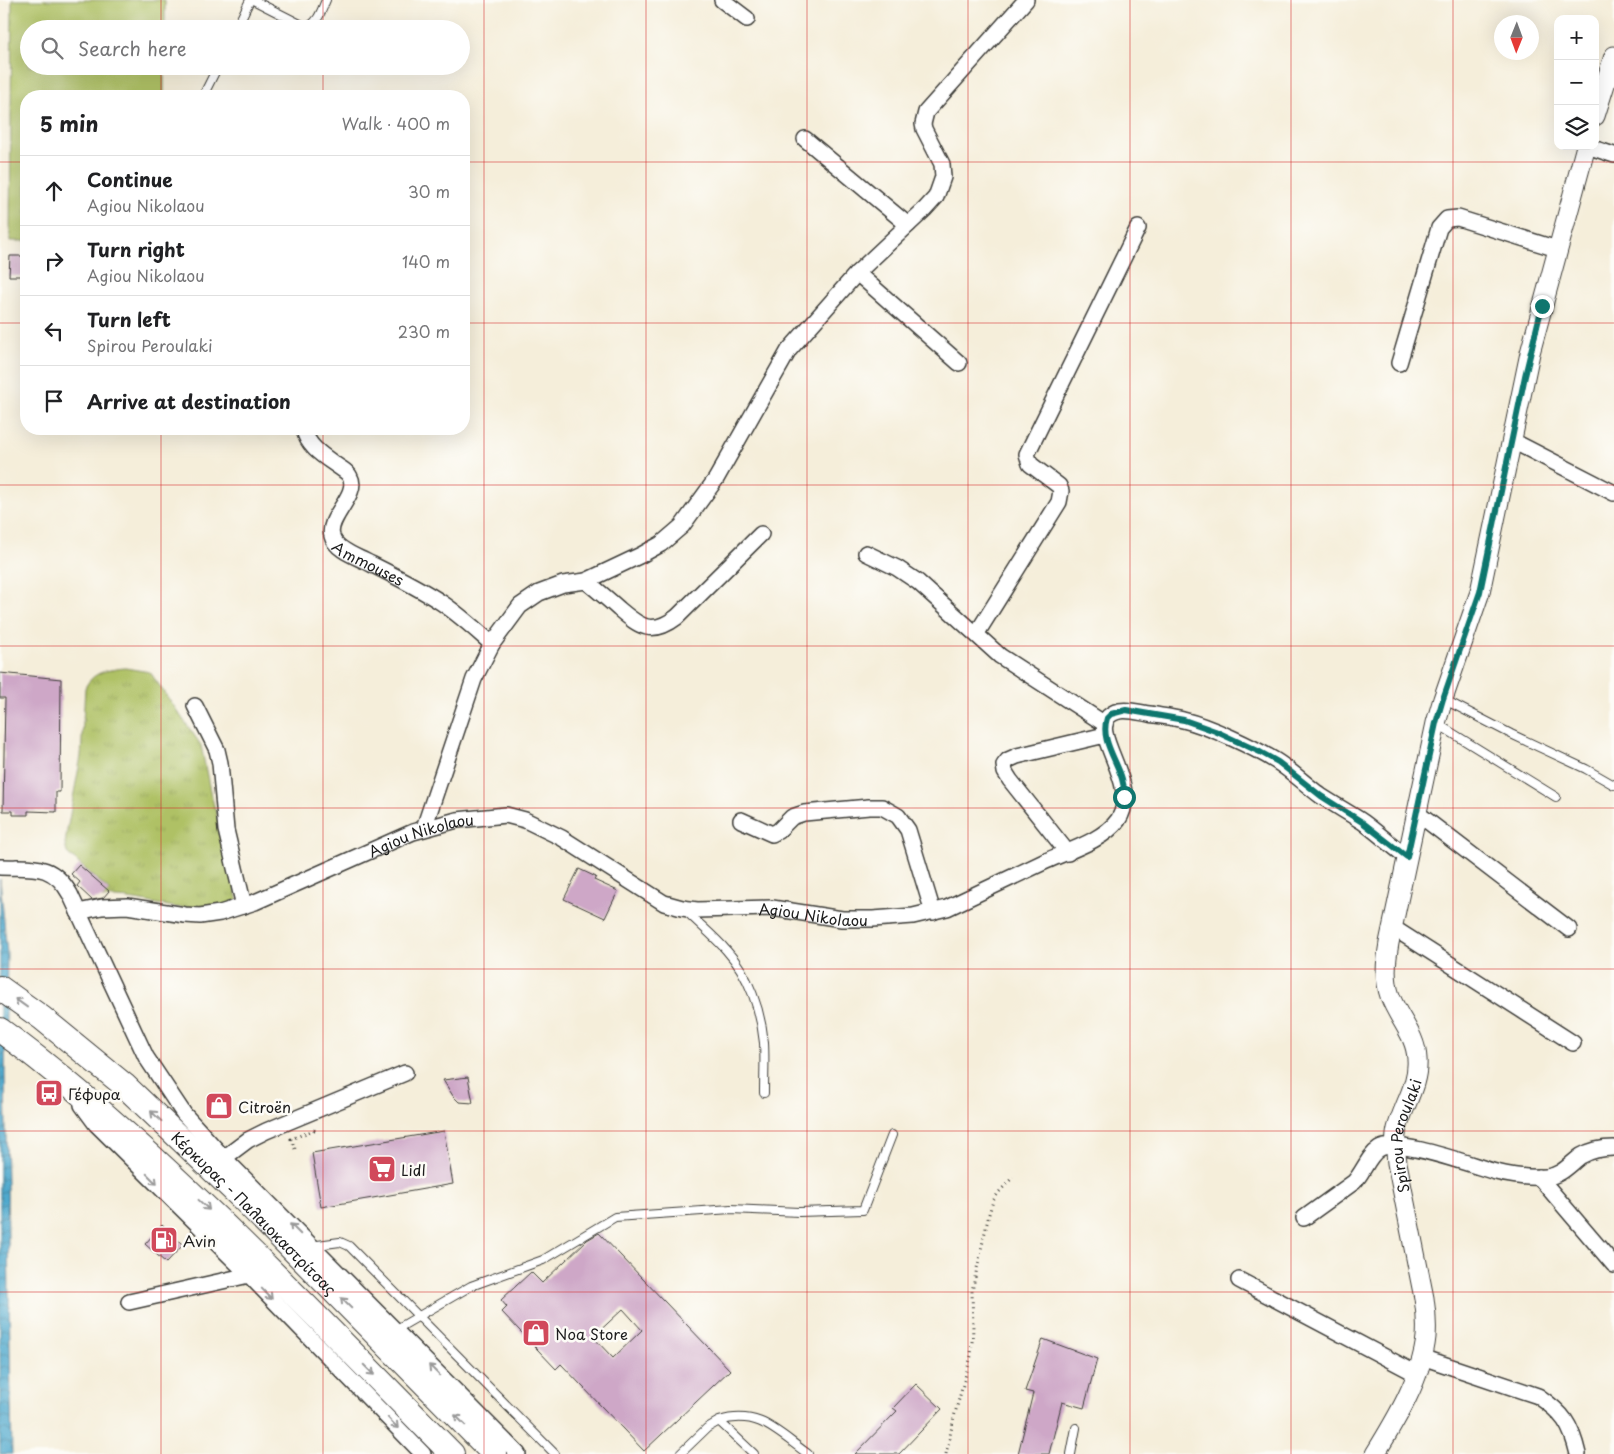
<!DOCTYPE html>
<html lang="en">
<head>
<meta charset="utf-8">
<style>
	body { margin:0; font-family:"Playpen Sans",sans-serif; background:#f2f2f2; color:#202124 }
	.controls { position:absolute; right:15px; top:15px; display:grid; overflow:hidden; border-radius:10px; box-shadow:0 5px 20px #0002 }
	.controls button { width:45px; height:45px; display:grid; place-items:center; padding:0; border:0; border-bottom:1px solid #e0e0e0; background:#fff; color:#202124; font:25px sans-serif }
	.compass { position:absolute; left:1494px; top:15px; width:45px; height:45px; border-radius:50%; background:#fff; box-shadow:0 5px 20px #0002; rotate:181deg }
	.stop { position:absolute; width:15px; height:15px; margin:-11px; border:4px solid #0f766e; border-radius:50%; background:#fff }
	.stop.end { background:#0f766e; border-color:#fff; box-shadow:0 1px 5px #0008 }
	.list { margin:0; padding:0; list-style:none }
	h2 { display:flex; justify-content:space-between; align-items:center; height:65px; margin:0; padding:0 20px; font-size:21px }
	h2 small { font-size:16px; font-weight:400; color:#757577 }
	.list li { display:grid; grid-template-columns:32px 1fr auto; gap:15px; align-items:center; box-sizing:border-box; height:70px; padding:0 20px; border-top:1px solid #e0e0e0 }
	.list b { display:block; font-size:19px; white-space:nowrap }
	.list p { margin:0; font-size:16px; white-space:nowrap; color:#757577 }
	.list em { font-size:16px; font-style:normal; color:#757577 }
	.icon { flex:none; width:28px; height:28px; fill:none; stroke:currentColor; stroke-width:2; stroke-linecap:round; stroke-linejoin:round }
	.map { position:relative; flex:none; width:1614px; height:1454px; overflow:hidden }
	.search { position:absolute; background:#fff; box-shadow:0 5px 20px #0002; left:20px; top:20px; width:450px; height:55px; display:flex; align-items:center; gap:12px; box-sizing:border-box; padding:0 18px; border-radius:28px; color:#757577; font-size:19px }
	.panel { position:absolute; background:#fff; box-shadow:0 5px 20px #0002; left:20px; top:90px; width:450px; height:345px; border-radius:20px }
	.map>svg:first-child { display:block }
	.grass { fill:url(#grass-tufts); stroke:#666e40 }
	.garden { fill:#afc165; stroke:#666e40 }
	.water { fill:url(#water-waves); stroke:#366274 }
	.building { fill:#cea7c7; fill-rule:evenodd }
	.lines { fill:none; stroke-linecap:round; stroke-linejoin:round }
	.service-casing { stroke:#3d3c38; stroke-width:10 }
	.minor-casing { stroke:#3d3c38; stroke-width:18 }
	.tertiary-casing { stroke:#3d3c38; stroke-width:21 }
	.primary-casing { stroke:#3d3c38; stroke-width:26 }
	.path { stroke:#3d3c38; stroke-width:3; stroke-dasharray:1 4; stroke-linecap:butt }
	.service { stroke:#fff; stroke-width:8 }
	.minor { stroke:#fff; stroke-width:15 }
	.tertiary { stroke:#fff; stroke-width:19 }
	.primary { stroke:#fff; stroke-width:24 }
	.oneway { stroke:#999 }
	.route { stroke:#0f766e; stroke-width:6 }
	.grid { fill:none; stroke:#d62828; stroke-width:1; stroke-opacity:0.55 }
	.labels { text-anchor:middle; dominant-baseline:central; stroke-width:5; stroke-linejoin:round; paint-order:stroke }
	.street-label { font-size:15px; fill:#1c1c1c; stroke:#fdfcf7 }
	.poi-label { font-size:15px; fill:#1c1c1c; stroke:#fdfcf7; text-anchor:start }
</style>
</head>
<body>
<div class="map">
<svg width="1614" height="1454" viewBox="0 0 1614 1454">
	<defs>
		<pattern id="grass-tufts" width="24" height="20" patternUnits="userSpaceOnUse" patternTransform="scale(1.25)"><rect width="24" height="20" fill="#afc165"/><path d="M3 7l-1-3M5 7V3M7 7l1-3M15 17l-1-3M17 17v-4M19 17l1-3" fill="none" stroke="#96a557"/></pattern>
		<pattern id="water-waves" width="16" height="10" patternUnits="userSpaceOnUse" patternTransform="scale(1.25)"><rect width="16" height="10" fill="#50a9cd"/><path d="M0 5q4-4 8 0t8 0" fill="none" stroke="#4289a6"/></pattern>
	</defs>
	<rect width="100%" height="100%" fill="#fdfcf7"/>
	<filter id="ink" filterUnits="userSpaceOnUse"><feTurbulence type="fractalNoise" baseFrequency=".02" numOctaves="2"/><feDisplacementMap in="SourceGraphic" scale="10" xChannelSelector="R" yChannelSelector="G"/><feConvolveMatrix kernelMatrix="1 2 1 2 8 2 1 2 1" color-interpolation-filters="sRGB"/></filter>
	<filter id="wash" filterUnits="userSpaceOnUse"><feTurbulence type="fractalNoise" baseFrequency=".0096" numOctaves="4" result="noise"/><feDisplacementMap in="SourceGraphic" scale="20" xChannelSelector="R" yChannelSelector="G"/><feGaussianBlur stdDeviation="1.12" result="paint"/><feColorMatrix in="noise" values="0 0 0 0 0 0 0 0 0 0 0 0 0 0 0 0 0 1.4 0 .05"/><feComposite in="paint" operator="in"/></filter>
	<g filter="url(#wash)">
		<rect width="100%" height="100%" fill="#f5eeda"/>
		<path class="grass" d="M125 668 150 672 201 745 210 791 231 865 238 903C224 905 206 910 192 909 161 907 133 896 102 898L109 890 67 853 65 844 67 830 81 756 85 688C93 671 108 670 125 668Z"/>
		<path class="garden" d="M12 0H165V29H29V66H164V96H26V241H10Z"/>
		<path class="water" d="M0 879 7 953 5 1074 12 1454H0Z"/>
		<g id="blocks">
			<path class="building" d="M10 256H26V276H9Z
				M0 673 61 679 60 792H56V812L28 811V815H13V811H3L5 698H0Z
				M79 865 109 891 103 898 92 900 77 886 80 882 71 874Z
				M579 869 596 877 594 880 618 891 605 918 564 899Z
				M468 1077 473 1103 459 1102 453 1096 443 1080Z
				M444 1131 453 1184 321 1207 312 1153Z
				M162 1225 183 1245 166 1263 145 1244Z
				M599 1233 730 1370 644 1451 561 1364 556 1369 502 1312 507 1307 501 1300 531 1272 542 1283 587 1240ZM623 1309 642 1330 613 1358 593 1337Z
				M1043 1339 1097 1359 1084 1408 1062 1402 1049 1454H1018L1033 1393 1025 1391Z
				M916 1384 942 1409 899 1454H855L897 1411 893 1408Z"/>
		</g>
	</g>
	<g filter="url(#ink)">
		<use href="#blocks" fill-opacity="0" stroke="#3d3c38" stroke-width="1"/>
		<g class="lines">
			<defs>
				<path id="service" d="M253 0 306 27C318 24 322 9 326 0
					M236 29 250 0
					M203 96 218 66
					M1443 699 1511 734 1586 769 1614 785
					M1436 723 1556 797
					M686 911C699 924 715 937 727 951 749 975 761 1011 764 1043 765 1059 764 1076 764 1093
					M310 1246 340 1242 349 1246 555 1454
					M395 1330 471 1286 543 1260 615 1217 731 1209 799 1212 863 1210 892 1135
					M719 1421C759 1409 777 1432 808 1454
					M680 1454 707 1428 719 1421 754 1454
					M1071 1454 1076 1428"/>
				<g id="minor">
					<path d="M722 0 747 19"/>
					<path d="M805 139 908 225"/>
					<path d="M1587 146 1614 155"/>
					<path d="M857 273 959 363"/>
					<path d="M1399 363 1439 228 1447 219 1458 218 1557 249"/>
					<path id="s1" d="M304 429C307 447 325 457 339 467 343 470 348 472 350 477 360 494 326 518 332 536 335 549 355 556 365 561 391 574 418 587 442 603 460 615 476 630 492 644"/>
					<path d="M1511 440 1614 493"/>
					<path d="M866 553 897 568 918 582 1000 656 1105 724"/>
					<path d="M586 581 641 555 661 544 682 526 716 479 789 350 857 273 925 209 936 197 943 177 942 164 924 129 923 124 926 112 1026 0"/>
					<path d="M977 633 1059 502 1061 491 1059 486 1030 464 1027 454 1138 228"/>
					<path d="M195 706 217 750 220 763 226 830 244 906"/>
					<path d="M1417 813 1569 929"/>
					<path d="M741 820 772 834 778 831 792 817 804 813 869 807H882L898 816 908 830 933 912"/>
					<path d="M424 828 474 679 492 644 520 606 539 593 563 584 586 581C597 590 608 599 619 609 640 627 652 636 677 617L761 534"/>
					<path d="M1068 853 1010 780 1005 772 1004 765 1008 760 1017 756 1105 735"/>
					<path d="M0 867C32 868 52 862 70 894L146 1057 184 1114 224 1158 518 1454"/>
					<path id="s2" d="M78 912 102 907 127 906 185 915 200 916 220 913 255 902 413 832 457 820 506 815 525 820 562 838 664 903 682 908 697 910 772 908 842 919H873L913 916 947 908C980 892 1013 877 1046 861 1068 851 1104 840 1118 820 1142 785 1089 735 1109 716 1119 706 1137 712 1149 714 1160 716 1172 717 1183 720 1209 726 1253 747 1276 761 1292 771 1306 785 1321 796 1335 805 1349 813 1363 822 1378 833 1392 846 1407 857"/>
					<path d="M1392 927 1573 1043"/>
					<path d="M82 1105 96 1124 249 1275 423 1454"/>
					<path d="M224 1158 248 1140 266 1131 405 1073"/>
					<path d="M1539 1177 1614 1265"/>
					<path d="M1304 1218 1354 1182C1363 1173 1368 1156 1379 1149 1398 1137 1473 1166 1496 1172 1512 1176 1530 1178 1546 1177 1561 1176 1570 1164 1581 1156 1591 1150 1603 1148 1614 1148"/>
					<path d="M1239 1280 1417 1374"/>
					<path d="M129 1302 249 1275"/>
					<path d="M1422 1357 1538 1396C1563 1413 1571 1424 1578 1454"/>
				</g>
				<g id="tertiary">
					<path d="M1595 116 1614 56"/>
					<path id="s3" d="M1375 1454C1396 1420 1422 1377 1426 1337 1427 1324 1426 1311 1424 1298L1397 1163C1396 1152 1394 1140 1397 1129 1403 1106 1419 1084 1417 1059 1416 1035 1398 1018 1390 996 1384 979 1386 961 1389 943L1436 723 1443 699 1480 592 1530 353 1586 146"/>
				</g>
				<g id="primary">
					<path id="s4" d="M0 988 42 1018 124 1085 170 1129 242 1198 494 1454"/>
					<path d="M0 1030C53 1068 102 1112 151 1156 255 1251 353 1354 452 1454"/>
				</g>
			</defs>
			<use href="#service" class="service-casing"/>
			<use href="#minor" class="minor-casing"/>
			<use href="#tertiary" class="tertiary-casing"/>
			<use href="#primary" class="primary-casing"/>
			<path class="path" d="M295 1149 291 1139 314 1130 312 1126
				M946 1454 954 1417 971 1356 973 1329 972 1291 989 1214 993 1201 999 1192 1013 1177"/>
			<use href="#service" class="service"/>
			<use href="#minor" class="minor"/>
			<use href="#tertiary" class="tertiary"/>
			<use href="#primary" class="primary"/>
		</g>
		<defs><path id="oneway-shaft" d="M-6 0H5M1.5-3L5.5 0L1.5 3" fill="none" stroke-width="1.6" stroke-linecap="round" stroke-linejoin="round" transform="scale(1.25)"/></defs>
		<g class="oneway">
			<use href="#oneway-shaft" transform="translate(21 1003) rotate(-144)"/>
			<use href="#oneway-shaft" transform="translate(156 1116) rotate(-137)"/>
			<use href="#oneway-shaft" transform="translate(152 1179) rotate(45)"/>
			<use href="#oneway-shaft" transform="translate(204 1205) rotate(43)"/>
			<use href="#oneway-shaft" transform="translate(295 1229) rotate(-135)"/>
			<use href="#oneway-shaft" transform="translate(267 1294) rotate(46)"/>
			<use href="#oneway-shaft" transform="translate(346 1303) rotate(-135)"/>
			<use href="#oneway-shaft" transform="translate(369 1370) rotate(45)"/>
			<use href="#oneway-shaft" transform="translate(434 1370) rotate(-135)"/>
			<use href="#oneway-shaft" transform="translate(460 1420) rotate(-135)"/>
			<use href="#oneway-shaft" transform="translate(393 1423) rotate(46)"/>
		</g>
	</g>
	<g class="lines" filter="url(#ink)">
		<path class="route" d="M1124 797C1127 769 1098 746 1107 718L1111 714 1126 710 1184 720 1215 731 1260 752 1278 762 1321 796 1362 822 1407 857 1436 723 1443 699 1480 592 1525 376 1542 306"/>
	</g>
	<path class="grid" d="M161 0V29M323 0V29M484 0V1454M646 0V1454M807 0V1454M968 0V1454M1130 0V1454M1291 0V1454M1453 0V1454M161 66V96M323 66V96M0 162H26M464 162H1614M0 323H26M464 323H1614M161 429V1454M323 429V1454M0 485H1614M0 646H1614M0 808H1614M0 969H1614M0 1131H1614M0 1292H1614"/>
	<defs>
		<symbol id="bus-square" viewBox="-11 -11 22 22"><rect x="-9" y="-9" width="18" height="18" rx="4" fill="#d1495b" stroke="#fdfcf7"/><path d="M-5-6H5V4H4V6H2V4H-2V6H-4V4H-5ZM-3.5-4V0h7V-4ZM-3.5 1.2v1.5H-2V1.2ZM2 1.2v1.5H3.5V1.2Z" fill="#fff"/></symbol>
		<symbol id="shop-square" viewBox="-11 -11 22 22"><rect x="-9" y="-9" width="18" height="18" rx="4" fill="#d1495b" stroke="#fdfcf7"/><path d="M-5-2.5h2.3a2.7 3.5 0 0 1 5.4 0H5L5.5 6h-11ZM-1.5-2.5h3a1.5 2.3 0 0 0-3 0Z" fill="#fff"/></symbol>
		<symbol id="supermarket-square" viewBox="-11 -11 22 22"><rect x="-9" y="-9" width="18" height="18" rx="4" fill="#d1495b" stroke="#fdfcf7"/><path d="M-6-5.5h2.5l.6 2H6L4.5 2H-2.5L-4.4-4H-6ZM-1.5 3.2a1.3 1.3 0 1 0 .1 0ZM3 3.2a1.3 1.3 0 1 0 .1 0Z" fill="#fff"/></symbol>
		<symbol id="fuel-square" viewBox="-11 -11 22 22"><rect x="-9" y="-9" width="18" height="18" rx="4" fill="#d1495b" stroke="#fdfcf7"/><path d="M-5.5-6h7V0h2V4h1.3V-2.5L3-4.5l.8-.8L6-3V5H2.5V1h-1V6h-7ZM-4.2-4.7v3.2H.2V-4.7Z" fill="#fff"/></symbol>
	</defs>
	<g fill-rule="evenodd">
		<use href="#bus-square" x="33" y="1077" width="32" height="32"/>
		<use href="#shop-square" x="203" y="1090" width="32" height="32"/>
		<use href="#supermarket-square" x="366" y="1153" width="32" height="32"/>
		<use href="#fuel-square" x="148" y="1224" width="32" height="32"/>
		<use href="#shop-square" x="520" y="1317" width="32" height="32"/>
	</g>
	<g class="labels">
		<g class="street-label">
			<text stroke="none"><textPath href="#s1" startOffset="179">Ammouses</textPath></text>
			<text stroke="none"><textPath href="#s2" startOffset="360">Agiou Nikolaou</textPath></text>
			<text stroke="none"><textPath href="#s2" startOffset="780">Agiou Nikolaou</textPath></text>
			<text stroke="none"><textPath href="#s3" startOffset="334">Spirou Peroulaki</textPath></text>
			<text stroke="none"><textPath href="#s4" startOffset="340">Κέρκυρας - Παλαιοκαστρίτσας</textPath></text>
		</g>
		<g class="poi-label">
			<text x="68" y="1093">Γέφυρα</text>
			<text x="238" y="1106">Citroën</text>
			<text x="401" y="1169">Lidl</text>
			<text x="183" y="1240">Avin</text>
			<text x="555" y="1333">Noa Store</text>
		</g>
	</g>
</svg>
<div class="controls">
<button>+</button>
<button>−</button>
<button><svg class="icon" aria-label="layers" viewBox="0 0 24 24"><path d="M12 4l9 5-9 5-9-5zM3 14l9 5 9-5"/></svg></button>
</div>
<svg class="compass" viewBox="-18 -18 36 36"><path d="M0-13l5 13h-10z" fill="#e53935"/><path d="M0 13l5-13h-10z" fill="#757577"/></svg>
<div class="stop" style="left:1124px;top:797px"></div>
<div class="stop end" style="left:1542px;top:306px"></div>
<div class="search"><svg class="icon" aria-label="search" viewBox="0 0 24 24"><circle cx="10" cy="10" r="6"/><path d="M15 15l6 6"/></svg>Search here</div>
<section class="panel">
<h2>5 min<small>Walk · 400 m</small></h2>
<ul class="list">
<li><svg class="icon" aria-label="ahead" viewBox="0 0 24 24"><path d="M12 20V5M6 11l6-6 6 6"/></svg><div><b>Continue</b><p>Agiou Nikolaou</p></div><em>30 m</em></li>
<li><svg class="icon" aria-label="right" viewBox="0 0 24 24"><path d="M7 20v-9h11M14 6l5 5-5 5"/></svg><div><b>Turn right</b><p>Agiou Nikolaou</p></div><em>140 m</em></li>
<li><svg class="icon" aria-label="left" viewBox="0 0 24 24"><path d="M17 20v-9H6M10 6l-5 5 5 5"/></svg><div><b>Turn left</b><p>Spirou Peroulaki</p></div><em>230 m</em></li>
<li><svg class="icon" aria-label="arrive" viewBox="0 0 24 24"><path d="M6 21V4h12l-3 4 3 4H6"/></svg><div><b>Arrive at destination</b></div></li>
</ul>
</section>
</div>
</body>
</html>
